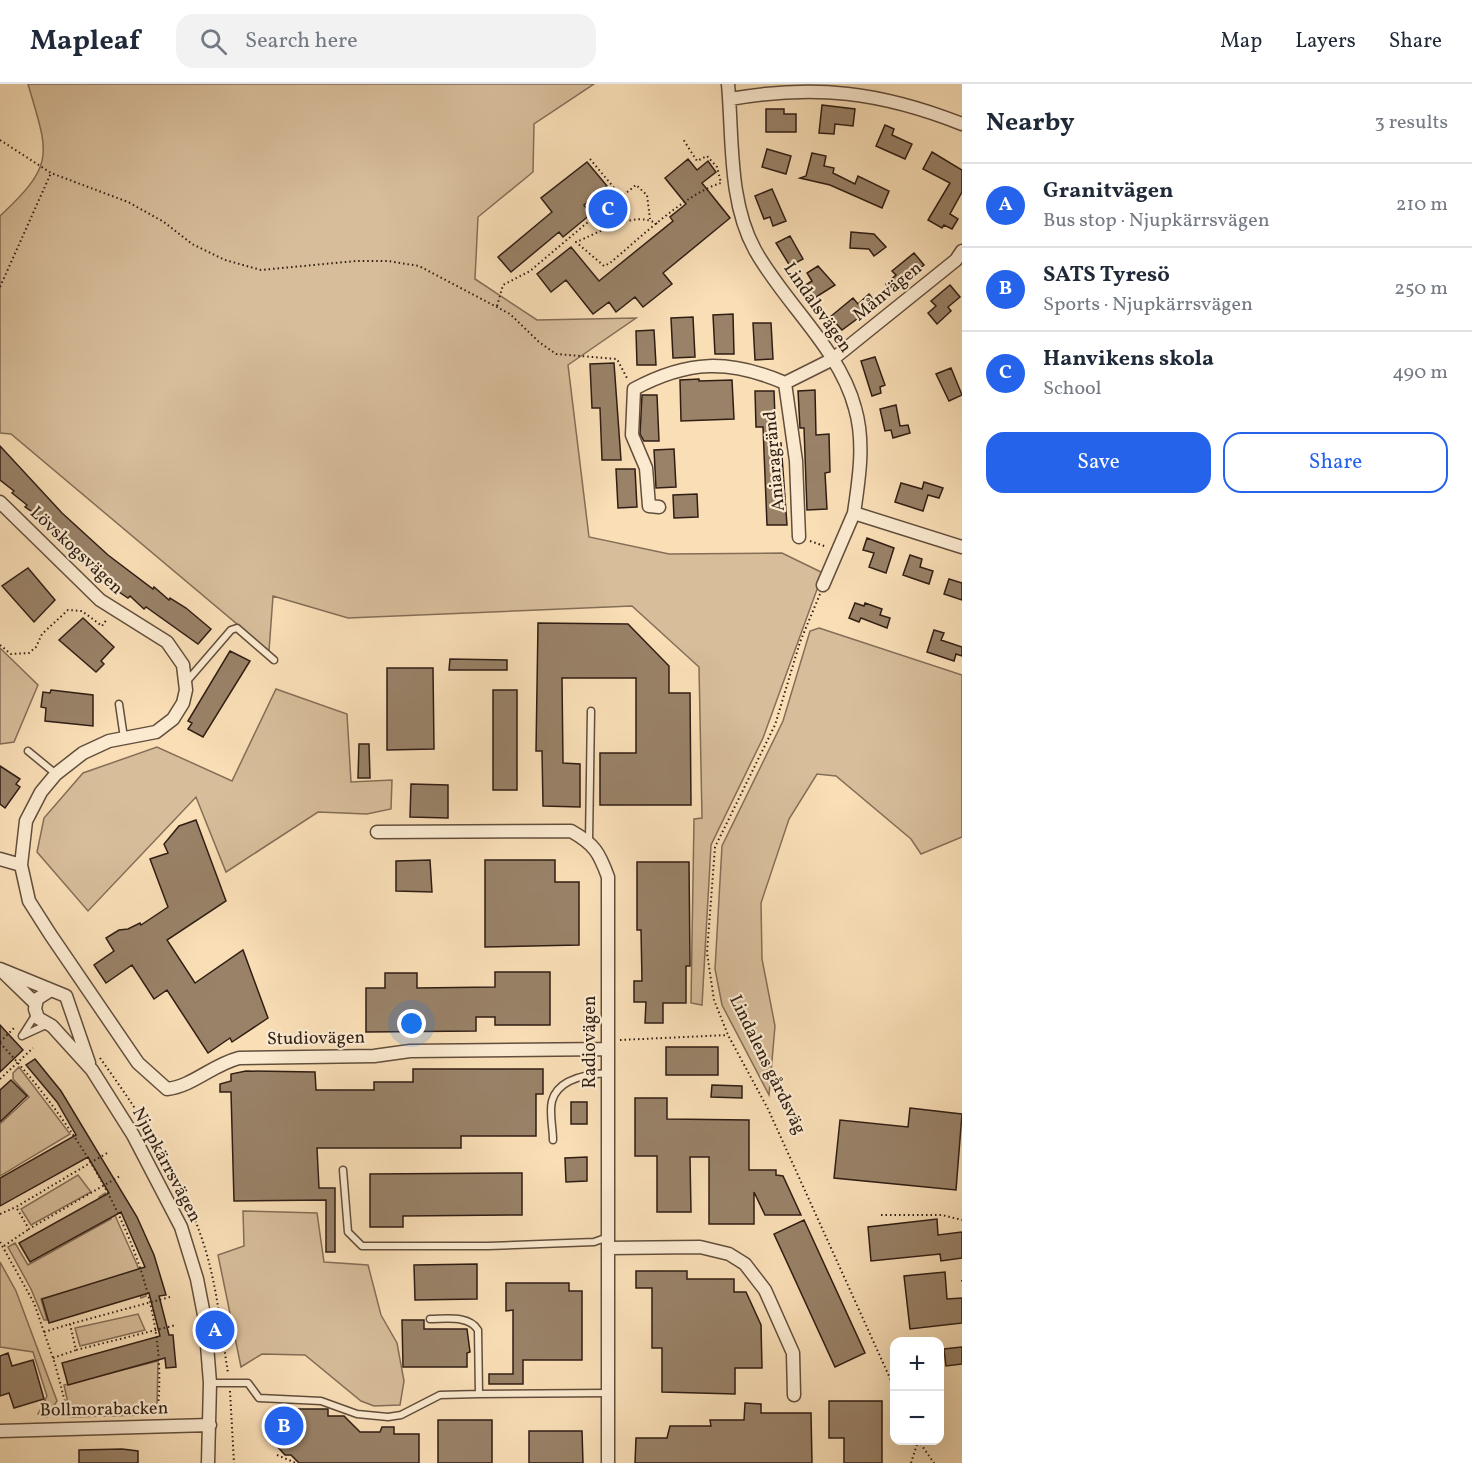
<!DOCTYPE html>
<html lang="en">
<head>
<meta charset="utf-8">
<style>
	body { margin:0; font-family:Vollkorn,serif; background:#f2f2f3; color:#1f2937 }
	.controls { position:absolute; right:18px; bottom:18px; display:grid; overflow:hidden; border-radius:12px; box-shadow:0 6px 24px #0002 }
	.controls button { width:54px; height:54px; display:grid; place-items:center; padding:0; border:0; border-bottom:2px solid #e0e1e3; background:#fff; color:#1f2937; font:30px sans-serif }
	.you { position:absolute; left:412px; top:940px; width:21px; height:21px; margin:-15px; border:4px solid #fff; border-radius:50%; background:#1a73e8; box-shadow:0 0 0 9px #1a73e833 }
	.badge { display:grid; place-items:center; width:39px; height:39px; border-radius:50%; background:#2563eb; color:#fff; font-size:20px; font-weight:700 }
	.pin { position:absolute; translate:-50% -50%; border:3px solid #fff; box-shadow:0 2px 6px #0006 }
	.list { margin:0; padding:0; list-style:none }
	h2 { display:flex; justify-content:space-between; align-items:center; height:78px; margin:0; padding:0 24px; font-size:26px }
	h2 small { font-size:20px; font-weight:400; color:#747a83 }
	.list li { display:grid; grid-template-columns:39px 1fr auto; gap:18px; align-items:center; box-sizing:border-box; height:84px; padding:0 24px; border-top:2px solid #e0e1e3 }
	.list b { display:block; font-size:22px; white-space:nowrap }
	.list p { margin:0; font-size:20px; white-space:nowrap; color:#747a83 }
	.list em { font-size:20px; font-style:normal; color:#747a83 }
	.actions { display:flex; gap:12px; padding:18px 24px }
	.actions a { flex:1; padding:14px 0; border:2px solid #2563eb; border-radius:18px; text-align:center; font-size:21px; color:#2563eb }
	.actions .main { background:#2563eb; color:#fff }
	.icon { flex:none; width:33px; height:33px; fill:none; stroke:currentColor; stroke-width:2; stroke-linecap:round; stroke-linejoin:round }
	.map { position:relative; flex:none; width:962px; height:1379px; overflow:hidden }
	header { display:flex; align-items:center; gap:36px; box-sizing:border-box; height:84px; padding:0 30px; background:#fff; border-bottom:2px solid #e0e1e3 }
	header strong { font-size:28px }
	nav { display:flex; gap:33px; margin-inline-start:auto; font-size:21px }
	.search { width:420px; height:54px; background:#f2f2f3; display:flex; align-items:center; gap:15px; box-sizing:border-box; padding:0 21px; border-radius:18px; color:#747a83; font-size:22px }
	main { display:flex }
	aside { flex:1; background:#fff }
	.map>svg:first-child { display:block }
	.green { fill:#d7bd9a; stroke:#846e57; stroke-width:1.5 }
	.building { fill:#998268; stroke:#301e14; stroke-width:1.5 }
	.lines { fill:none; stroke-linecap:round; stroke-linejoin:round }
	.service-casing { stroke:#624e3c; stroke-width:9 }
	.minor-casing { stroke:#624e3c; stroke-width:15 }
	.path { stroke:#301e14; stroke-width:2; stroke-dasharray:1.5 3; stroke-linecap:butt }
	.service { stroke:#fbead0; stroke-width:6 }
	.minor { stroke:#fbead0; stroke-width:12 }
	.labels { text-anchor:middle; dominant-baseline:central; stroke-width:4.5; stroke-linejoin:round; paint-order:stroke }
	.street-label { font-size:18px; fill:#301e14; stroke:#fbead0 }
</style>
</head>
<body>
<header>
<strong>Mapleaf</strong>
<div class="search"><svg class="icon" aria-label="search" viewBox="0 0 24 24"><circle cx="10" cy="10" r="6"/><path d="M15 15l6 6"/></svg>Search here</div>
<nav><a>Map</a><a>Layers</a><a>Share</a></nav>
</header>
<main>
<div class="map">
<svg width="962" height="1379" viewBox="0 0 962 1379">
	<rect width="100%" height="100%" fill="#f9deb6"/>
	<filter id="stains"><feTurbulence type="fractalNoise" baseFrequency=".00333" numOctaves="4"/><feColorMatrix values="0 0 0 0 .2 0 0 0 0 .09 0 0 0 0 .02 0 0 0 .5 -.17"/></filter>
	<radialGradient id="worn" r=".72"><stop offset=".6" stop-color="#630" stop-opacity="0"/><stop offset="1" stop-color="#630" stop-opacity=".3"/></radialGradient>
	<path class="green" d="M28 0H594L534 40 533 88 478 133 475 195 537 236 636 234 568 281 589 453 669 470 782 469 823 489 763 654 711 761 702 921 691 919 694 735 702 734 699 583 632 522 348 534 273 512 269 567 11 350 0 349V132C57 79 48 70 28 0Z
		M819 544 962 591V753L921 770 911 755 836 692 817 690 789 735 761 819 762 875 775 942 769 1011 722 921 715 885 722 762 783 637 810 547Z
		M0 564 38 601 14 658 0 660Z
		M276 605 347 630 351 698 392 696 391 725 367 730 318 728 226 788 196 713 88 827 37 768 44 734 83 689 157 663 232 697Z
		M19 983 70 1050 0 1092V1040L29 1013 13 995V989Z
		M78 1091 91 1108 31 1141 21 1125Z
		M105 1109 138 1183 146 1212 141 1214 134 1189 41 1215 47 1236H44L31 1205 8 1163 15 1159 28 1181 111 1135 99 1113Z
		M243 1127 317 1129 324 1178 368 1181 381 1231 397 1259 404 1297 400 1321 374 1322 361 1317 305 1271 262 1270 241 1283 218 1171 244 1162Z
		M0 1178 16 1207 57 1317 47 1333 38 1330 47 1312 33 1268 0 1263Z
		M138 1230 145 1246 80 1262 75 1244Z
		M158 1277 157 1321 145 1331 71 1333 64 1301Z"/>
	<path class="building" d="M822 21 855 25 853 42 835 40 834 50 819 49Z
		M766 25H784V30H796V48H766Z
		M885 41 894 45 892 51 912 60 905 75 876 62Z
		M767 65 791 72 786 90 762 83Z
		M932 68 962 86V108L950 130 958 135 952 145 944 141 942 144 928 136 950 99 923 85Z
		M812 69 826 72 824 82 834 84 833 89 855 100 858 92 889 107 882 124 830 101 800 94 806 92Z
		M688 75 697 86 708 77 716 88 702 99 730 134 663 189 672 200 643 223 635 213 616 228 609 218 593 230 566 196 551 208 537 190 571 163 599 197 673 137 670 133 686 120 665 94Z
		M587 78 607 102 584 121 591 130 563 153 559 148 511 188 498 173 552 128 541 114Z
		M772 105 786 137 773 142 770 133 764 135 755 112Z
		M851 148 874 150 886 163 874 172 869 165 850 164Z
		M790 152 803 175 790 182 776 159Z
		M914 169 924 181 892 208 886 200 896 191 892 187Z
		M818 182 835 201 813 215 804 202 812 197 807 189Z
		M950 201 960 213 948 223 951 227 937 240 928 229 936 222 931 217Z
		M869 210 877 220 842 246 830 233 853 214 858 220Z
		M733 230 734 270H715L713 231Z
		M693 233 695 273 673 274 671 234Z
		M753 239H771L773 275 755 276Z
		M654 246 656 281H637L636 247Z
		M875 273 885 301 880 303 881 309 872 312 861 277Z
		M614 279 621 376H602L600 324H592L590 280Z
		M951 284 962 311 949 317 936 290Z
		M699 295V297L732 296 734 335 681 337 680 296Z
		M815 306 816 351 829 350 830 388 825 389 827 425 807 426 804 344H800L798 307Z
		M755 307H774L776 359H781L787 441H767L763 343H756Z
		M642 311H657L659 357H644L640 350Z
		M896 321 900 342 908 341 910 349 893 354 891 346 885 347 880 325Z
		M0 362 62 429 108 471 153 505 154 503 169 516 170 514 186 524 211 545 198 560 146 523 144 525 130 512 128 514 113 504 51 450 53 448 38 436 41 434 25 423 27 421 12 409 14 407 0 396Z
		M674 365 676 403 656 404 654 366Z
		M616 385H635L637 423 618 424Z
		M924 398 943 404 939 414 928 411 923 427 895 418 901 399 922 405Z
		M697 410 698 433 674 434 673 411Z
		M867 454 894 464 886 489 869 483 874 469 863 466Z
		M910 471 922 475 920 483 933 487 929 500 903 491Z
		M28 484 55 516 34 538 2 502Z
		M949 495 962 499V516L944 510Z
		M855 519 864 522 865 519 882 525 880 531 890 534 887 544 861 534 859 538 849 534Z
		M83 534 114 563 101 577 104 580 96 588 59 556Z
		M538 539 628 540 669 582V609H690L691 721H600V669H636V594H562L563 679 580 680V723L543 722 542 667H536Z
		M934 546 944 549 941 556 962 563V572L956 570 954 577 927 568Z
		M230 567 250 577 203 653 188 645 192 639 188 637Z
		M450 575 507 576V586H449Z
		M387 584H433L434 665 387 666Z
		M51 606 93 611V642L45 637 46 624 41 623 43 608 50 609Z
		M493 606H517V706H493Z
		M359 660H369L370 694H358Z
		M0 682 20 695 16 700 20 703 5 724 0 720Z
		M411 700 448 701V734L410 733Z
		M196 736 226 817 167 856 195 899 243 866 268 934 232 958 230 954 208 969 167 906 154 915 132 881 106 899 94 881 114 867 106 854 119 846 128 845 140 839 141 841 168 823 150 775 168 769 164 760 179 742Z
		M430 776 432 808 396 807V777Z
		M485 776H555V798H579V861L485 863Z
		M637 778H689L690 882H686V919H663V939H645L646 918H634V897H642L641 846H637Z
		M495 888H550V941H495V933H476V947L366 948V904H385V889H417V904L495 903Z
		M0 941 23 966 0 988Z
		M666 963H718V991H666Z
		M35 975 61 1007 137 1133 154 1171 166 1211 159 1212 169 1251H173L176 1283 166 1284 165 1274 68 1301 62 1279 160 1252 149 1209 49 1239 42 1215 145 1183 121 1128 30 1178 19 1159 109 1109 88 1073 0 1122V1094L76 1051 57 1018 26 981Z
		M413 985H543V1010H536V1052H461V1064H317L319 1104H335V1168H326V1116L234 1117 231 1008H220V1000L231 997V990L246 987 315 988 316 1006H374V998H413Z
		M11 996 27 1012 0 1038V1006Z
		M712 1001 742 1002V1014L711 1013Z
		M635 1014H667V1035L749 1036V1086H776V1091L783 1092 801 1131H765L754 1108V1140H709V1073H690L691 1128H657V1072H635Z
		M571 1018H587V1040H571Z
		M910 1024 962 1030 956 1106 834 1094 840 1036 908 1043Z
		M587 1073V1097L566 1098 565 1074Z
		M522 1089V1131L403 1132V1143H370V1090Z
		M937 1135 938 1151 962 1148V1174L941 1177 940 1170 871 1177 868 1143Z
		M804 1136 865 1269 835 1283 774 1150Z
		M477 1180V1215L415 1216 414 1181Z
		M636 1187H687V1195H734V1208H746L761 1241 762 1284H735V1310L662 1308V1264H652V1204H636Z
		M945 1188 947 1215 962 1214V1239L910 1245 904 1192Z
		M506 1199H569V1207H582V1276H523V1300H489V1290H513V1226L506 1227Z
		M402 1236H424V1245H467L470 1268 467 1269V1283H403Z
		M962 1263V1280L946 1282 944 1265Z
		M8 1269 12 1282 33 1276 44 1315 14 1324 9 1309 0 1312V1272Z
		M829 1317H882V1379H844V1354H829Z
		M745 1319 761 1320V1329H811L812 1379H635L636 1354H667L670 1342H711L710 1336H744Z
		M289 1325H328V1332H344L360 1348H380L382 1343H394V1350H419V1379H299L291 1371H285L265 1349V1340L289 1339Z
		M438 1336H492V1379H438Z
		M529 1347H582L583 1379H529Z
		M122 1365 138 1367V1379H79V1366Z"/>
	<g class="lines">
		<defs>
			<path id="service" d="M187 597 231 546 237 544 274 576
				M119 620 124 654
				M28 667 56 690
				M589 757 591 627
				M22 952 46 941
				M22 952 36 930
				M553 1056C553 1044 549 1028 552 1017 558 994 588 990 608 989
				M343 1086 348 1148 362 1162H488L594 1158 608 1153
				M430 1235C446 1235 469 1231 478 1246L479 1310 608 1309
				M210 1299H248L259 1314 321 1317 357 1330 388 1333 401 1331 440 1311 479 1310"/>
			<path id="minor" d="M728 0C733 54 728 117 755 166 785 220 839 264 855 324 865 358 859 395 854 429L962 463
				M730 15C815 0 881 8 962 40
				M785 299 833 275 956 176 962 167
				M0 418 100 516 167 558 183 581 186 606 183 619 173 635 156 648 109 657 83 669 56 690 41 708 26 737 21 781 29 817 50 850 138 979 167 1005C193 1002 212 981 239 974L374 972 410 967 608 965
				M659 423 649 422 646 384 632 351 634 305C688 276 729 275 785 299L796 377 799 453
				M823 501 854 429
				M377 748 571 747C594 760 599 768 608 793V1379
				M0 775 21 781
				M0 885 66 912 89 979
				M4 889 36 920
				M51 906 37 915 35 925 38 934 52 942 92 986 133 1051 181 1143 197 1195 205 1236 210 1299 208 1379
				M608 1164 700 1163 729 1170 745 1180 765 1206 793 1269 794 1311
				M0 1347 210 1341"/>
		</defs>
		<use href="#service" class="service-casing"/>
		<use href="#minor" class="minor-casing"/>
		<path class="path" d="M0 56 51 89 128 118 164 138 192 160 225 176 261 186 356 177H388L419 182 510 230 539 258 556 270 617 275 628 296
			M590 75 620 111
			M657 140C635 125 597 150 576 158L604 182 610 179C640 154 685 110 721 99L717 83 707 72 697 77 683 55
			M0 203 51 89
			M497 222 503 201 530 187 620 111 621 113 636 101 647 111 650 135
			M810 457 827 463
			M820 510 800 558 775 641 715 763 707 869 714 916 728 951 768 1025 894 1303
			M0 561 11 570 29 569 36 563 42 550 68 526 82 527 102 542 107 535
			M620 956 728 951
			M0 958 14 944
			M0 959C87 1052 171 1191 158 1322L151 1328
			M100 974C141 1031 181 1091 203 1158 217 1200 221 1246 228 1289
			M0 995 33 964
			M107 1069 16 1123 29 1145 120 1092
			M0 1130 16 1123
			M881 1131H942L962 1136
			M0 1158 34 1219 55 1280 69 1333
			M4 1162 29 1145
			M962 1196V1200
			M170 1213 70 1240 76 1266 176 1241
			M44 1248 70 1240
			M53 1274 76 1266
			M230 1307 234 1379
			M918 1356 934 1379
			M277 1371 296 1379
			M911 1379 918 1357"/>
		<use href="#service" class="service"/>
		<use href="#minor" class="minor"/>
	</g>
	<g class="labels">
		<g class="street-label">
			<text transform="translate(888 208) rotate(-39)">Månvägen</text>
			<text transform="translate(817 224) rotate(55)">Lindalsvägen</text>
			<text transform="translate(775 377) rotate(-95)">Aniaragränd</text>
			<text transform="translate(76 467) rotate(43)">Lövskogsvägen</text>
			<text transform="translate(316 955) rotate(-1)">Studiovägen</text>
			<text transform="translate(590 958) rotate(-90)">Radiovägen</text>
			<text transform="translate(767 981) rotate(64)">Lindalens gårdsväg</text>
			<text transform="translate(166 1081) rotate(62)">Njupkärrsvägen</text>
			<text transform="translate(104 1326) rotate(-1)">Bollmorabacken</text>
		</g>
	</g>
	<rect width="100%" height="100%" filter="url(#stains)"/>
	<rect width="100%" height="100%" fill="url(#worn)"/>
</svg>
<div class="controls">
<button>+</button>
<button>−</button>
</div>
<div class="you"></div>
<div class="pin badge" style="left:215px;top:1246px">A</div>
<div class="pin badge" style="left:284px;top:1342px">B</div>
<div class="pin badge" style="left:608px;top:125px">C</div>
</div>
<aside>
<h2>Nearby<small>3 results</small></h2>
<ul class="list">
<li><span class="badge">A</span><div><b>Granitvägen</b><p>Bus stop · Njupkärrsvägen</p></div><em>210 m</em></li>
<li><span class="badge">B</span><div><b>SATS Tyresö</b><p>Sports · Njupkärrsvägen</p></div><em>250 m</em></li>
<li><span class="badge">C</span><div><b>Hanvikens skola</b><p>School</p></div><em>490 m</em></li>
</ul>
<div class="actions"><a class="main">Save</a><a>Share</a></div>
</aside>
</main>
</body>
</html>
